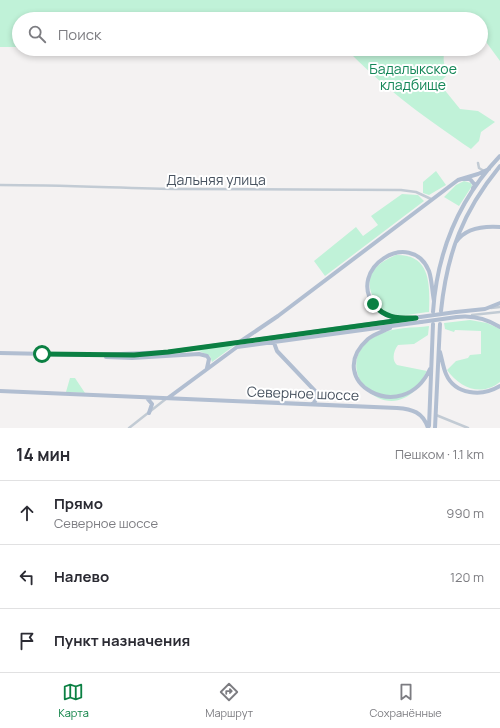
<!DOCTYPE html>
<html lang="ru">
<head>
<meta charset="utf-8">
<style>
	body { margin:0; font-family:Manrope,sans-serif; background:#f7f7f7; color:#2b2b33 }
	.stop { position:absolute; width:12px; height:12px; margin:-9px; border:3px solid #0b8043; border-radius:50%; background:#fff }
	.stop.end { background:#0b8043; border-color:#fff; box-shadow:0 1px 4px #0008 }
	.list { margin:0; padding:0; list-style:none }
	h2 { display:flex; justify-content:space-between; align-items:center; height:52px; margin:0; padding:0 16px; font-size:17px }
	h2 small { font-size:13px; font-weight:400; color:#7c7c81 }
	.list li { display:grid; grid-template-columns:26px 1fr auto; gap:12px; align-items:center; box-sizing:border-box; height:64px; padding:0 16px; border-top:1px solid #e1e1e2 }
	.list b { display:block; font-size:15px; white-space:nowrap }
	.list p { margin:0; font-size:13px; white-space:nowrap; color:#7c7c81 }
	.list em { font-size:13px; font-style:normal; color:#7c7c81 }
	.icon { flex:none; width:22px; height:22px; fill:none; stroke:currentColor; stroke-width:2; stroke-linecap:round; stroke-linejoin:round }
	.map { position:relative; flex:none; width:500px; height:428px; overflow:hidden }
	.search { position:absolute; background:#fff; box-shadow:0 2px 6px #0003; left:12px; right:12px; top:12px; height:44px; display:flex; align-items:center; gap:10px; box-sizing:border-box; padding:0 14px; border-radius:22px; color:#7c7c81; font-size:15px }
	.sheet { height:244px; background:#fff }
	nav { display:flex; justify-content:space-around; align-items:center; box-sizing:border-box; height:56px; border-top:1px solid #e1e1e2; background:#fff; font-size:11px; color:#7c7c81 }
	nav a { display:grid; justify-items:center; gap:2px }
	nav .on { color:#0b8043 }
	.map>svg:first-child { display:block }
	.green { fill:#c0f2d8 }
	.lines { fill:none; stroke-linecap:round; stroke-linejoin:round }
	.minor { stroke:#c2cbd4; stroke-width:2.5 }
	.primary { stroke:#b1bed1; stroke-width:4 }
	.primary-bridge { stroke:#b1bed1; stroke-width:4 }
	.route { stroke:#0b8043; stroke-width:5 }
	.labels { text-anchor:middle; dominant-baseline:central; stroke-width:4; stroke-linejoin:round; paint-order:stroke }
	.park-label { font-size:14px; fill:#148758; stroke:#fff }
	.street-label { font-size:14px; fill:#485360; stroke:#fff }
</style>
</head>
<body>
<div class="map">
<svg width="500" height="428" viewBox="0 0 500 428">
	<rect width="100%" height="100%" fill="#f4f2f2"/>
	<path class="green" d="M0 0H500V61L481 35V19H19V47H0Z
		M357 49H449L444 53C443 62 444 66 449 73L439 83 460 109 478 111 495 122 481 132 479 141 471 149C427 119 389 92 351 54Z
		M436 171 446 185 429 195 423 193V182Z
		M464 181 471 183 472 186 459 206 444 197 456 185Z
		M402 194 418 195 424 201 325 276 314 261 356 227 363 236 378 225 371 216Z
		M396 255C431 254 430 285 429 312 418 313 403 317 392 314 376 309 363 286 373 271 379 263 387 259 396 255Z
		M470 320 487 323 500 329V382C481 397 460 388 447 370L456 361 468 358 470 355 481 354V331L455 330 454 332 445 329 444 323Z
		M429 326 428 335 414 344 398 345C394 350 391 360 397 365L427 371C423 377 420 384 416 389 381 428 325 361 378 335 392 327 414 328 429 326Z
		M235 345 212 362 210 356 197 350Z
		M70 378H75L85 393 66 392Z"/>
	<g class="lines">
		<path class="minor" d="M478 163 479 168 484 171
			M0 185C61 185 121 188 182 189 255 189 328 189 401 190L416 192 431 199
			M491 308 500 307
			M472 315 500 312
			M436 415 468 428
			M129 428 167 398"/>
		<path class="primary" d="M464 179H470L475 185 473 188
			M456 242C466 227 485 226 500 227
			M441 311C447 253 463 211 500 166
			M433 312C437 253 459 199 500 156
			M456 312 485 309 500 303
			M457 317C472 315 487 319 500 327
			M402 318C391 318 382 315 375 306 345 269 411 227 429 271 432 280 432 291 434 301
			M390 328C382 332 374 334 368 339 321 381 403 428 430 369
			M273 340 277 351 316 392 317 398 313 404
			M241 341 278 316 458 180 478 174 489 169
			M440 352C442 359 443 367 446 374 455 395 482 397 500 386
			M0 353 97 355 168 352 420 317
			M106 357 132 358 199 354 207 356 209 359 207 368
			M0 391 397 408C412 409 423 412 428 428
			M147 398 152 404 149 413
			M168 398 237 347 421 322
			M429 426 433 324
			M435 428 440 324"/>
		<path class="primary-bridge" d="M420 317 456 312
			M421 322 457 317"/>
	</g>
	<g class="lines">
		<path class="route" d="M42 354 134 355 168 352 416 318C398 318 386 319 373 304"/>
	</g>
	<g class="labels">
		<g class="park-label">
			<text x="413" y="68">Бадалыкское<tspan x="413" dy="16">кладбище</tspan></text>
		</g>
		<g class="street-label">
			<text x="216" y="179">Дальняя улица</text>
			<text transform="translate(303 393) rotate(2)">Северное шоссе</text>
		</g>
	</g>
</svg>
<div class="stop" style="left:42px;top:354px"></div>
<div class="stop end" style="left:373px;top:304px"></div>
<div class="search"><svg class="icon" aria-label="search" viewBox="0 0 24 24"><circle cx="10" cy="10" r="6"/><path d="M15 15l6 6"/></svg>Поиск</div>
</div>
<section class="sheet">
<h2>14 мин<small>Пешком · 1.1 km</small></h2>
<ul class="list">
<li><svg class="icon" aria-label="ahead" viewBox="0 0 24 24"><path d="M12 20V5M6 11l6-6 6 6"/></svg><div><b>Прямо</b><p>Северное шоссе</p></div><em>990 m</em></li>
<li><svg class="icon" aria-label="left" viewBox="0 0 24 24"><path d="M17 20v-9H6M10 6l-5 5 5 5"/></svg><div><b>Налево</b></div><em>120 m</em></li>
<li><svg class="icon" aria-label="arrive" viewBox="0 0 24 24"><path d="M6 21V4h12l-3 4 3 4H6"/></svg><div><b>Пункт назначения</b></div></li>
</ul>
</section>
<nav>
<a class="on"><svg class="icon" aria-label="map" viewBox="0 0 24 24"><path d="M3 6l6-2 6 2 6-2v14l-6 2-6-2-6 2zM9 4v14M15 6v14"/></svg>Карта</a>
<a><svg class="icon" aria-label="directions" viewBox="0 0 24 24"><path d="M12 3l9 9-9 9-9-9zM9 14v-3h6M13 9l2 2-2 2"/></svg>Маршрут</a>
<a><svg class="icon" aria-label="saved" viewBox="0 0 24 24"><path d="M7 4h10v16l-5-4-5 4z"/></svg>Сохранённые</a>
</nav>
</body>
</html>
